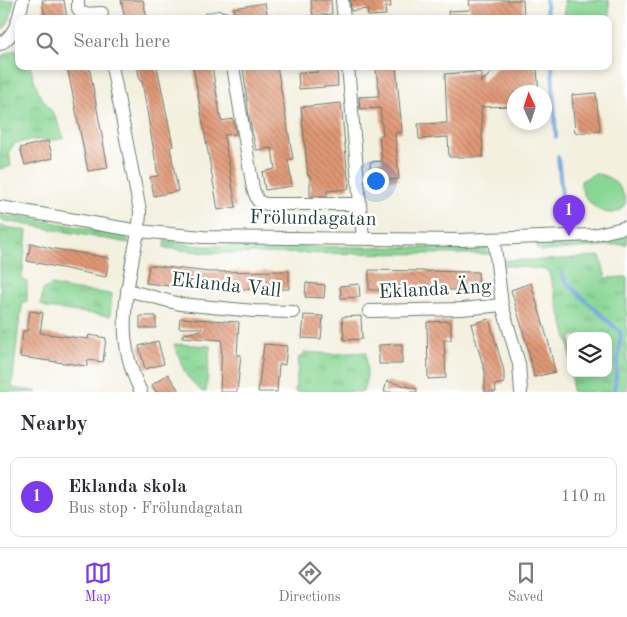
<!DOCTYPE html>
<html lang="en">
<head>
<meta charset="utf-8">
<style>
	body { margin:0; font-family:"Old Standard TT",serif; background:#f2f2f3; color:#2b2b33 }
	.controls { position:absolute; right:15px; bottom:15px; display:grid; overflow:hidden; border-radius:10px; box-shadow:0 2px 8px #0003 }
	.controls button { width:45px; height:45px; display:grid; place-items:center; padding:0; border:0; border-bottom:1px solid #e1e1e2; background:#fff; color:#2b2b33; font:25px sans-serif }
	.compass { position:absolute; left:507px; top:85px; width:45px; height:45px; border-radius:50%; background:#fff; box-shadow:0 2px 8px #0003; rotate:357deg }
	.you { position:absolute; left:375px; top:180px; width:18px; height:18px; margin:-12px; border:4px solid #fff; border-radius:50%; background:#1a73e8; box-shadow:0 0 0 8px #1a73e833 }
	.badge { display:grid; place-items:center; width:32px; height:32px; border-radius:50%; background:#7c3aed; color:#fff; font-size:16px; font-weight:700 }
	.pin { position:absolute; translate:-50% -41px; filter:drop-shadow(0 1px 2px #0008) }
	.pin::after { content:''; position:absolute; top:26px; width:18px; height:15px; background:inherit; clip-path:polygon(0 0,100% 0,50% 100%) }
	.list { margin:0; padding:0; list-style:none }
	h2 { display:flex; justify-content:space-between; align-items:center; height:65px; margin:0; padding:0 20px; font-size:21px }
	h2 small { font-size:16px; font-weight:400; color:#7c7c81 }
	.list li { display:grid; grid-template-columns:32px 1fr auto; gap:15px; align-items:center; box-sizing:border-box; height:80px; margin:0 10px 10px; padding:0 10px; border:1px solid #e1e1e2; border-radius:10px }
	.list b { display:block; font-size:19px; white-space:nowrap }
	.list p { margin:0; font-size:16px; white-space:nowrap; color:#7c7c81 }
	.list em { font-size:16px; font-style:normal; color:#7c7c81 }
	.icon { flex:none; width:28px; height:28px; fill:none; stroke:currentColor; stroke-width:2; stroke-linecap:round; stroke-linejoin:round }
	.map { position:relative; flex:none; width:627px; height:392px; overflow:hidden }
	.search { position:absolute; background:#fff; box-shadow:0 2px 8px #0003; left:15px; right:15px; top:15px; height:55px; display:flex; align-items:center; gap:12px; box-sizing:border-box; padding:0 18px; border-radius:10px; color:#7c7c81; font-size:19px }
	.sheet { height:155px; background:#fff }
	nav { display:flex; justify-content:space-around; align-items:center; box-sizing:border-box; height:70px; border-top:1px solid #e1e1e2; background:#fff; font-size:14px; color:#7c7c81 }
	nav a { display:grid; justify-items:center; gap:2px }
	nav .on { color:#7c3aed }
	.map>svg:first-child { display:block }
	.grass { fill:url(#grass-tufts); stroke:#548a64 }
	.garden { fill:#89d694; stroke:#548a64 }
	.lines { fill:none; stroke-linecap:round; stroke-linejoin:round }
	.stream { stroke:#6ea6dd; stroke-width:4 }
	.building { fill:url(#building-back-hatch) }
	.minor-casing { stroke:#697c70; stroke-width:14 }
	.minor { stroke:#fff; stroke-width:12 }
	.labels { text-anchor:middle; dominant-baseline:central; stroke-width:5; stroke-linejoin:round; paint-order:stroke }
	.street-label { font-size:20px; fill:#1f3d34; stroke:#fff }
</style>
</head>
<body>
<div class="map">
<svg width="627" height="392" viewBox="0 0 627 392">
	<defs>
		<pattern id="grass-tufts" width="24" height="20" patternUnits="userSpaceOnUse" patternTransform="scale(1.25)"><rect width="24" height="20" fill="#89d694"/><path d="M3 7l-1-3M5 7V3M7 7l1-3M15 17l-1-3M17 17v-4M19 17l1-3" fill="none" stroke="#6faf7a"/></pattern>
		<pattern id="building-back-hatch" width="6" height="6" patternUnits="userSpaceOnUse" patternTransform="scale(1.25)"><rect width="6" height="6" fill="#e09876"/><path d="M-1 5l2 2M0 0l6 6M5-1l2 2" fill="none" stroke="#b57d62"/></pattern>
	</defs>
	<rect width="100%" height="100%" fill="#fff"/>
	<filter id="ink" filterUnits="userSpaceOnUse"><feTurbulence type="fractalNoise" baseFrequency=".02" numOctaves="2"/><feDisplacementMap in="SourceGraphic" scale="10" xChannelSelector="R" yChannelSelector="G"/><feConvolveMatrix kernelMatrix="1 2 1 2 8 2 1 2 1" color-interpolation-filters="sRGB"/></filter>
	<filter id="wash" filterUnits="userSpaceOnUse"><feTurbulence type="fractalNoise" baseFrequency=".0096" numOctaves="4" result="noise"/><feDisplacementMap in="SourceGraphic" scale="20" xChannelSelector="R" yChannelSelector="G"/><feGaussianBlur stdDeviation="1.12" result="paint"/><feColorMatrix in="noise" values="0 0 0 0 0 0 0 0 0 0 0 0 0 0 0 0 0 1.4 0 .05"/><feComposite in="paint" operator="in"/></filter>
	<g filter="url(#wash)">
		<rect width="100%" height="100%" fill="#f3f0df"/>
		<path class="grass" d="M0 0H14L10 19 4 29 0 30Z
			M19 50V66H30L39 94 55 116 64 138C53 142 42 139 31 140 25 141 20 143 15 143L9 151 11 166 0 169V57L12 51Z
			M0 216 25 217 120 235 126 237 129 243 0 220Z
			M0 226 27 231 22 279 27 282V301L23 302 19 324 12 384 13 388 37 392H0Z
			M627 235V244L542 251 536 248 538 244 561 245 562 247H569V244L603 241Z
			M165 240C175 240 177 242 186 244 196 246 206 246 216 246L486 248 490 254 207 253 165 248 164 246Z
			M600 256 606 278 627 277V392H572V373H608V336H571V363L569 345 548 270 504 265 505 260H549Z
			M51 285 69 289 112 294 110 316 47 308 41 304 43 290Z
			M174 344 210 346 206 392H202L186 375Z
			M304 352 335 354 366 352 367 376 363 392H295L299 357H303Z"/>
		<path class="garden" d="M564 0H609L610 29H608V19H565Z
			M594 174C610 174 622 186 626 202 624 205 623 207 621 209 608 222 579 201 581 181Z"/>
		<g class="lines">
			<path class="stream" d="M546 0 547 19
				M552 66 556 137
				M558 157 563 206
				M562 273 564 279 570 286 621 333 614 392"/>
		</g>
		<g id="blocks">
			<path class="building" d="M42 0H64L67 19H45Z
				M121 0H143L147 19H125Z
				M311 0H331L332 14 313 16Z
				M350 0H390L391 7H385L386 15 368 16 367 9 351 11Z
				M469 0H523L524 18 449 19 448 11 470 10Z
				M265 3 268 19H235L233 8Z
				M67 66H89L108 168 88 171Z
				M137 66H157L173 146 170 147 178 191 154 196 150 177 158 176 142 81H140Z
				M193 66H212L221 121 233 119 236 134 224 135 236 207 218 210Z
				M243 66H277L293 159 288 160 292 186 265 190 262 172 275 169 272 148 256 150 249 117Z
				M317 66H337L338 86 299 89 298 73 318 72Z
				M396 66 402 132 395 133 399 179 371 182 370 162 382 161 379 135H383L380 108 360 109 359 97 379 96 376 68Z
				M498 66H533L537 70 539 92H514V106L481 107 483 157H449L448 137 419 139 418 124 447 123 445 74 481 72V83Z
				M596 93 600 131 575 133 572 95Z
				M341 103 349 189 327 191V196H310V176H308L301 107Z
				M48 141 53 158 25 165 20 148Z
				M31 243 50 248 109 258 106 277 27 261Z
				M149 265 209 272 289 271V289H195L146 283Z
				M369 270 478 272 479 290H369Z
				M306 283 325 285 324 298 305 297Z
				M531 283 549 344 555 372 534 377 527 345 511 290Z
				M359 284 360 297 341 298 340 286Z
				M30 311 43 313 40 333 88 339 89 335 106 338 103 362 88 360 87 366 20 357 23 331H27Z
				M304 315 323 316 321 339 302 338Z
				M140 316H156V328H140Z
				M361 316 362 339 344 340 342 317Z
				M180 318 239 322 237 355H241L237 392H220L222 340 182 337V335L202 330V328H179Z
				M489 319 504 371V383L495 385 496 392H485V372L471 324Z
				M451 321V340H444L446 378 428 379 427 322Z
				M158 341 164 364 145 369 139 346Z
				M264 344 287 346 285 365 279 364 277 392H258Z
				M402 344V364H379V345Z
				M168 374 180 392H156L152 385Z
				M387 381 417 389V392H384Z"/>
		</g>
	</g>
	<g filter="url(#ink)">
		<use href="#blocks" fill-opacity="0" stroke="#697c70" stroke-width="1"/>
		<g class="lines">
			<defs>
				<path id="minor" d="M78 0V8L80 12 84 14 102 13
					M342 0 344 19
					M209 19 219 17 226 19
					M0 44C16 35 19 17 23 0
					M112 66 140 211C140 227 136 242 133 257 124 307 117 344 141 392
					M233 66 253 189 258 201 266 204H360
					M348 66 363 239
					M0 207 139 231 203 237 460 240 593 235 627 227
					M494 239 502 305 519 364 521 392
					M127 290 180 304 254 311 293 312
					M369 311 462 309 502 305"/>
			</defs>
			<use href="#minor" class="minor-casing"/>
			<use href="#minor" class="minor"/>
		</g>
	</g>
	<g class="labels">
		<g class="street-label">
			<text transform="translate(313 219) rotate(1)">Frölundagatan</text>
			<text transform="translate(226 286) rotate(6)">Eklanda Vall</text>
			<text transform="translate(435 290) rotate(-3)">Eklanda Äng</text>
		</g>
	</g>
</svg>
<div class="controls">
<button><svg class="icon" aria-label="layers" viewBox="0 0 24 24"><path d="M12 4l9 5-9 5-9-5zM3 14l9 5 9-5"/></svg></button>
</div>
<svg class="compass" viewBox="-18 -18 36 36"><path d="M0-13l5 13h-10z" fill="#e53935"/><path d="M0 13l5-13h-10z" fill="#7c7c81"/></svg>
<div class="you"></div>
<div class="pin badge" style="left:569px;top:236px">1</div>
<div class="search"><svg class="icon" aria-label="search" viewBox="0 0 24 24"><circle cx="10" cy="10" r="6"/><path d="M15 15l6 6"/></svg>Search here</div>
</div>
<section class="sheet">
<h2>Nearby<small></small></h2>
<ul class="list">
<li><span class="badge">1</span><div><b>Eklanda skola</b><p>Bus stop · Frölundagatan</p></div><em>110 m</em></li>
</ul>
</section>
<nav>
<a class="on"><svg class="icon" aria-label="map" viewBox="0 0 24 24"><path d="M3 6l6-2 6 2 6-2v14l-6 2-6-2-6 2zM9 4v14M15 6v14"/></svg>Map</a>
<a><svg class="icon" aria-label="directions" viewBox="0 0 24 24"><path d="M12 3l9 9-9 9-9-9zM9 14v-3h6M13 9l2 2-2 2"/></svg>Directions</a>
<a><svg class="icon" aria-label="saved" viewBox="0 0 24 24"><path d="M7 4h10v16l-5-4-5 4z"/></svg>Saved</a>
</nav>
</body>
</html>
